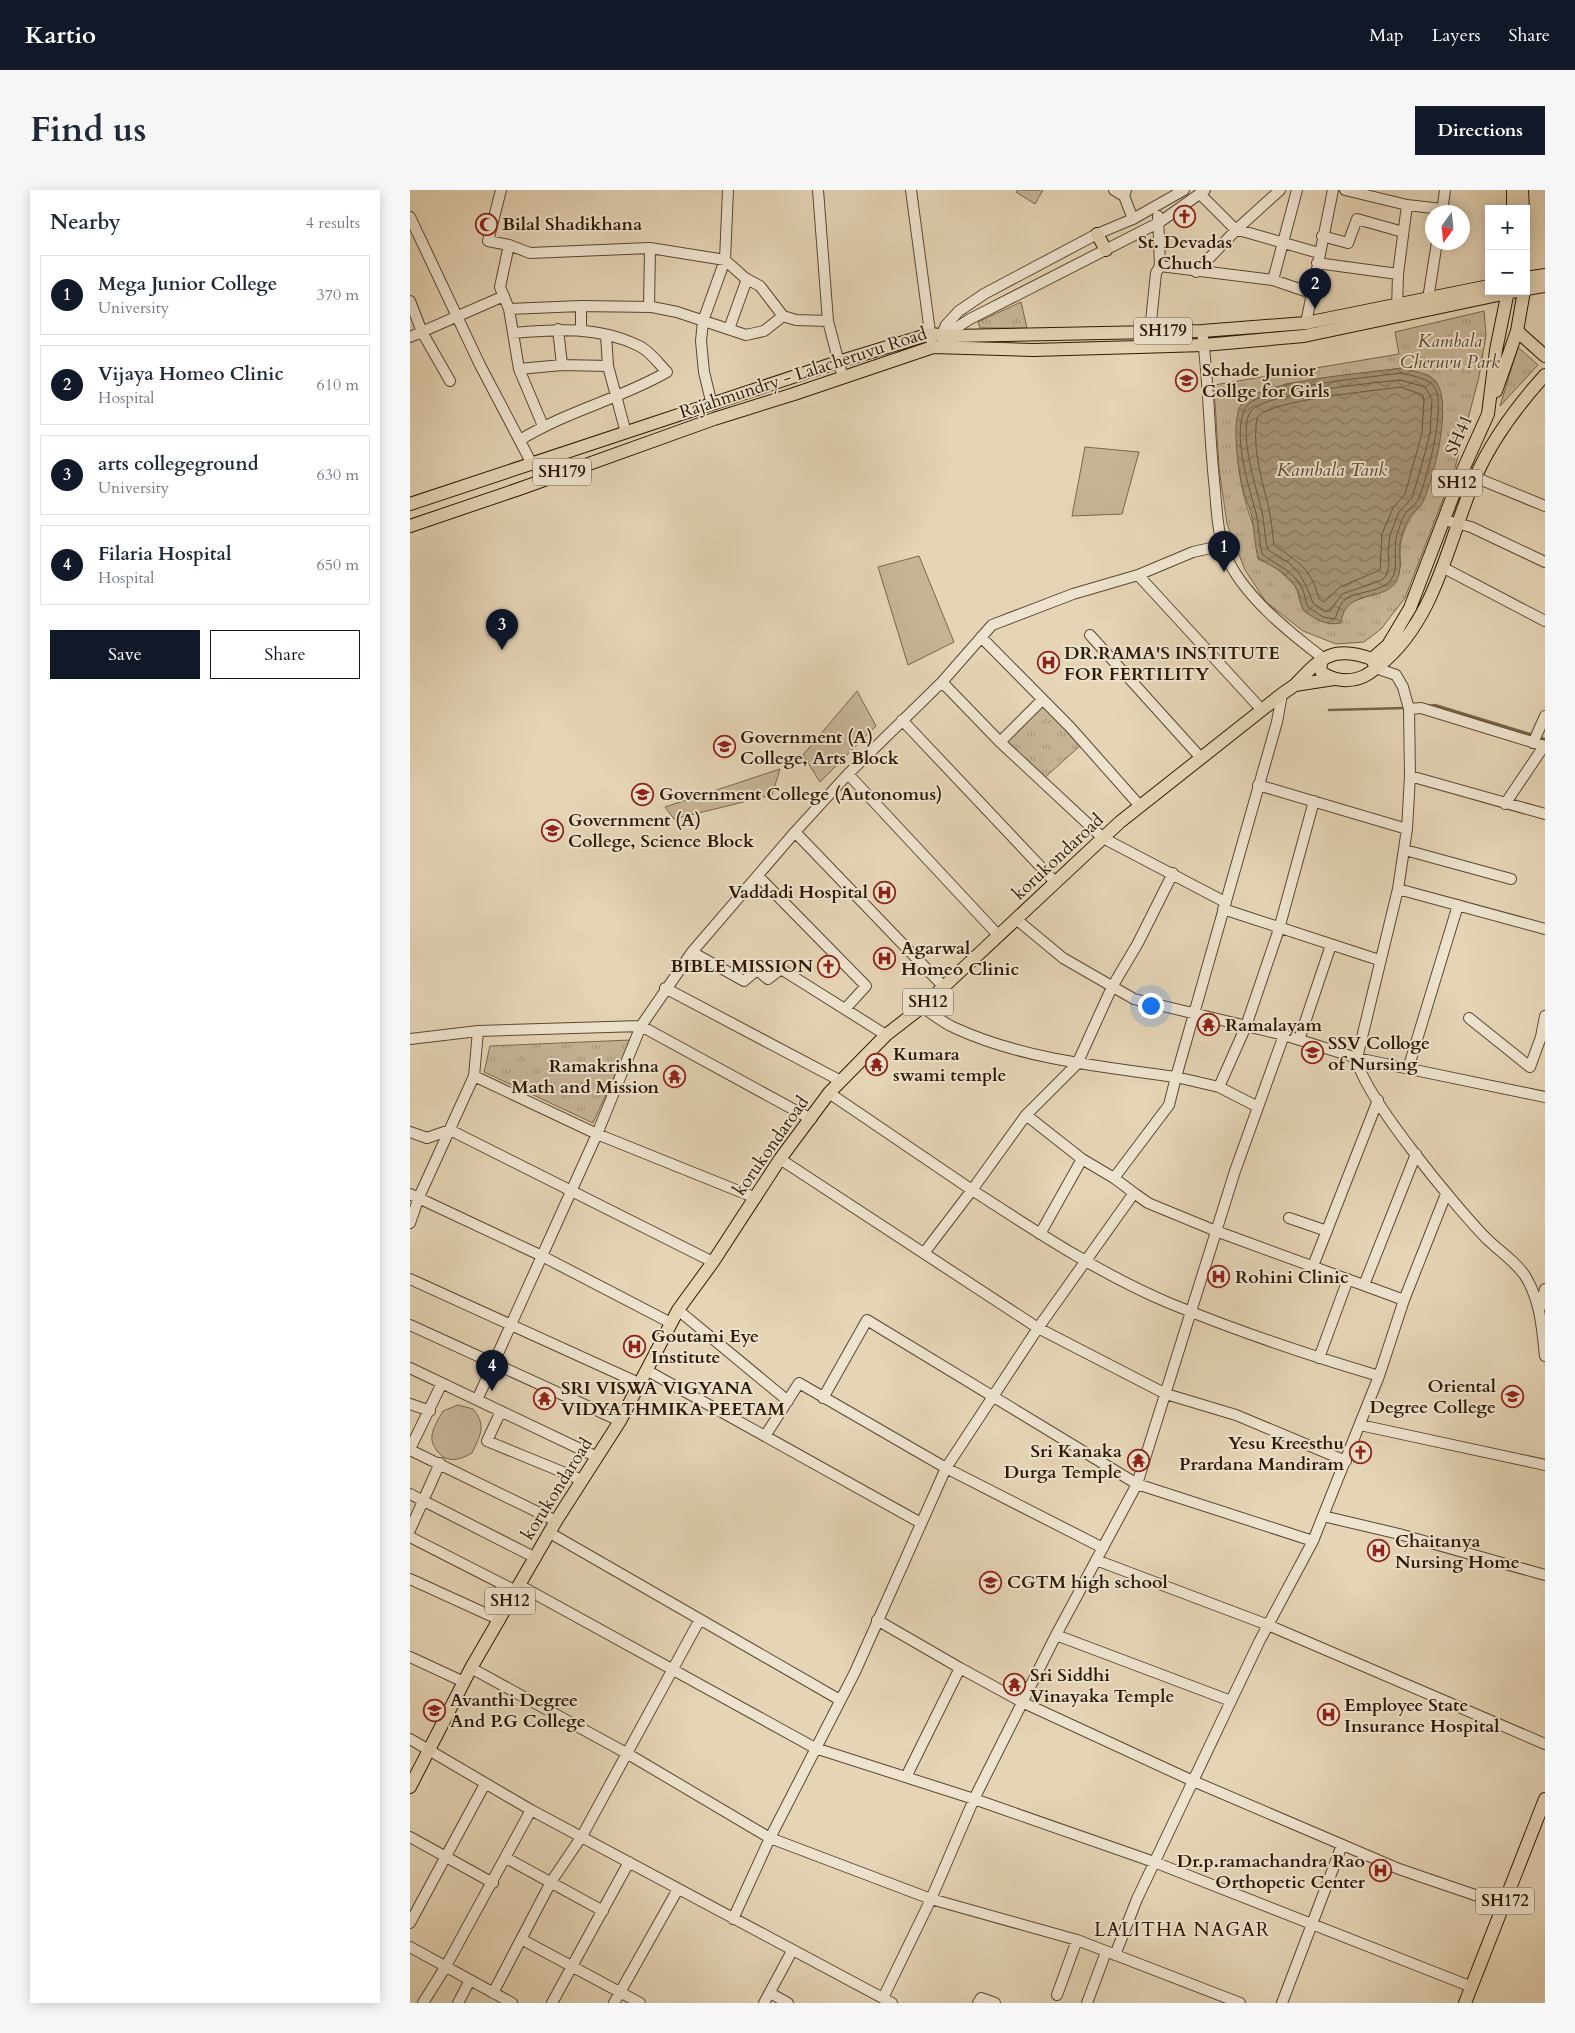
<!DOCTYPE html>
<html lang="en">
<head>
<meta charset="utf-8">
<style>
	body { margin:0; font-family:Cardo,serif; background:#f6f6f7; color:#1f2937 }
	.controls { position:absolute; right:15px; top:15px; display:grid; overflow:hidden; border-radius:0px; box-shadow:0 2px 12px #0003 }
	.controls button { width:45px; height:45px; display:grid; place-items:center; padding:0; border:0; border-bottom:1px solid #e0e1e3; background:#fff; color:#1f2937; font:25px sans-serif }
	.compass { position:absolute; left:1015px; top:15px; width:45px; height:45px; border-radius:50%; background:#fff; box-shadow:0 2px 12px #0003; rotate:195deg }
	.you { position:absolute; left:740px; top:815px; width:18px; height:18px; margin:-12px; border:4px solid #fff; border-radius:50%; background:#1a73e8; box-shadow:0 0 0 8px #1a73e833 }
	.badge { display:grid; place-items:center; width:32px; height:32px; border-radius:50%; background:#111827; color:#fff; font-size:16px; font-weight:700 }
	.pin { position:absolute; translate:-50% -41px; filter:drop-shadow(0 1px 2px #0008) }
	.pin::after { content:''; position:absolute; top:26px; width:18px; height:15px; background:inherit; clip-path:polygon(0 0,100% 0,50% 100%) }
	.list { margin:0; padding:0; list-style:none }
	h2 { display:flex; justify-content:space-between; align-items:center; height:65px; margin:0; padding:0 20px; font-size:21px }
	h2 small { font-size:16px; font-weight:400; color:#747a83 }
	.list li { display:grid; grid-template-columns:32px 1fr auto; gap:15px; align-items:center; box-sizing:border-box; height:80px; margin:0 10px 10px; padding:0 10px; border:1px solid #e0e1e3; border-radius:0px }
	.list b { display:block; font-size:19px; white-space:nowrap }
	.list p { margin:0; font-size:16px; white-space:nowrap; color:#747a83 }
	.list em { font-size:16px; font-style:normal; color:#747a83 }
	.actions { display:flex; gap:10px; padding:15px 20px }
	.actions a { flex:1; padding:11px 0; border:1px solid #111827; border-radius:0px; text-align:center; font-size:18px; color:#111827 }
	.actions .main { background:#111827; color:#fff }
	.map { position:relative; flex:none; width:1135px; height:1813px; overflow:hidden; border-radius:0px }
	header { display:flex; align-items:center; gap:30px; box-sizing:border-box; height:70px; padding:0 25px; background:#111827; color:#fff }
	header strong { font-size:24px }
	nav { display:flex; gap:28px; margin-inline-start:auto; font-size:18px }
	.intro { display:flex; align-items:center; justify-content:space-between; box-sizing:border-box; height:120px; padding:0 30px }
	h1 { margin:0; font-size:35px }
	.button { padding:12px 22px; border-radius:0px; background:#111827; color:#fff; font-size:18px; font-weight:700 }
	main { display:flex; gap:30px; padding:0 30px }
	aside { flex:1; background:#fff; border-radius:0px; box-shadow:0 2px 12px #0003 }
	.map>svg:first-child { display:block }
	.grass { fill:url(#grass-tufts); stroke:#79664d; fill-rule:evenodd }
	.garden { fill:#c6b497; stroke:#79664d }
	.water { fill:url(#water-waves); stroke:#756349 }
	.lines { fill:none; stroke-linecap:round; stroke-linejoin:round }
	.shore { stroke:#69563e; stroke-width:1 }
	.stream { stroke:#756349; stroke-width:2.5 }
	.minor-casing { stroke:#5a4830; stroke-width:12 }
	.major-casing { stroke:#2c1903; stroke-width:14 }
	.minor { stroke:#eee3cf; stroke-width:10 }
	.major { stroke:#e5d4b5; stroke-width:12 }
	.labels { text-anchor:middle; dominant-baseline:central; stroke-width:4; stroke-linejoin:round; paint-order:stroke }
	.shield { fill:#eee3cf; stroke:#665640; stroke-width:1 }
	.shield-label { font-size:16px; font-weight:bold; fill:#2c1903 }
	.poi-label { font-size:18px; font-weight:bold; fill:#2c1903; stroke:#eee3cf; text-anchor:start }
	.park-label { font-size:18px; font-style:italic; fill:#5a482f; stroke:#eee3cf }
	.street-label { font-size:18px; fill:#2c1903; stroke:#eee3cf }
	.water-label { font-size:19px; font-style:italic; fill:#5d4a32; stroke:#eee3cf }
	.neighbourhood-label { font-size:19px; letter-spacing:1px; fill:#2c1903; stroke:#eee3cf }
</style>
</head>
<body>
<header>
<strong>Kartio</strong>
<nav><a>Map</a><a>Layers</a><a>Share</a></nav>
</header>
<div class="intro"><h1>Find us</h1><a class="button">Directions</a></div>
<main>
<aside>
<h2>Nearby<small>4 results</small></h2>
<ul class="list">
<li><span class="badge">1</span><div><b>Mega Junior College</b><p>University</p></div><em>370 m</em></li>
<li><span class="badge">2</span><div><b>Vijaya Homeo Clinic</b><p>Hospital</p></div><em>610 m</em></li>
<li><span class="badge">3</span><div><b>arts collegeground</b><p>University</p></div><em>630 m</em></li>
<li><span class="badge">4</span><div><b>Filaria Hospital</b><p>Hospital</p></div><em>650 m</em></li>
</ul>
<div class="actions"><a class="main">Save</a><a>Share</a></div>
</aside>
<div class="map">
<svg width="1135" height="1813" viewBox="0 0 1135 1813">
	<defs>
		<pattern id="grass-tufts" width="24" height="20" patternUnits="userSpaceOnUse" patternTransform="scale(1.25)"><rect width="24" height="20" fill="#c6b497"/><path d="M3 7l-1-3M5 7V3M7 7l1-3M15 17l-1-3M17 17v-4M19 17l1-3" fill="none" stroke="#aa9a80"/></pattern>
		<pattern id="water-waves" width="16" height="10" patternUnits="userSpaceOnUse" patternTransform="scale(1.25)"><rect width="16" height="10" fill="#a69478"/><path d="M0 5q4-4 8 0t8 0" fill="none" stroke="#877860"/></pattern>
	</defs>
	<rect width="100%" height="100%" fill="#e5d4b5"/>
	<filter id="stains"><feTurbulence type="fractalNoise" baseFrequency=".004" numOctaves="4"/><feColorMatrix values="0 0 0 0 .2 0 0 0 0 .09 0 0 0 0 .02 0 0 0 .5 -.17"/></filter>
	<radialGradient id="worn" r=".72"><stop offset=".6" stop-color="#630" stop-opacity="0"/><stop offset="1" stop-color="#630" stop-opacity=".3"/></radialGradient>
	<path class="grass" d="M611 112 617 138H570L568 132Z
		M1074 121 1076 145 1069 187 1045 278 995 408 971 439 954 452 926 454 893 441 856 412 835 380 817 334 809 278 804 195 989 164 985 142ZM992 178 1021 187 1011 314C995 333 987 351 991 376L964 404 938 413 922 434C910 431 897 427 891 414 888 408 889 402 885 396 879 389 872 384 866 377 836 338 822 272 828 224L875 194Z
		M1108 157 1128 175 1090 216Z
		M633 516 671 555 632 590 595 553Z
		M221 850 183 933 74 882 80 856Z"/>
	<path class="garden" d="M608 0H633L625 14 606 2Z
		M675 257 729 262 712 324 662 326Z
		M509 366 544 452 498 475 468 377Z
		M447 501 466 536 410 592 393 565Z
		M370 579 362 605 264 629 255 617Z
		M48 1215 63 1219C77 1235 70 1246 62 1263 50 1270 37 1274 27 1261 24 1256 21 1252 22 1246 22 1239 29 1228 33 1221Z"/>
	<path class="water" d="M992 178C1001 181 1013 182 1021 187 1047 202 1023 292 1012 314 1009 319 1002 322 999 328 996 333 994 340 992 345 986 360 994 375 987 390 974 414 935 397 931 433 916 436 905 429 894 421 891 415 890 408 888 402 881 385 863 376 848 369 845 355 844 341 842 327 839 316 834 306 832 295 828 277 820 226 833 212 853 190 959 183 992 178Z"/>
	<g class="lines">
		<path class="shore" d="M991 183C1002 186 1019 188 1025 198 1036 218 1017 289 1008 310 1005 316 999 319 995 324 991 330 989 339 987 345 982 360 990 377 981 390 972 402 948 401 936 409 929 414 928 422 925 429L913 427 898 417C895 411 895 404 892 398 883 380 866 375 852 364 849 351 849 336 846 323 839 297 821 242 836 217 847 197 964 187 991 183Z
			M990 190 1015 197 1022 209 1020 244 1010 281 1002 308 989 322 980 345 978 362 979 375 976 386 972 390 932 404 920 421H915L903 413C896 395 890 379 872 368 867 365 862 363 858 360 854 348 855 335 852 322 847 301 827 239 841 221 854 203 964 193 990 190Z
			M990 197 1013 205 1014 210 1012 243 995 304 983 318 972 344 970 380 930 397 914 412 909 409C902 379 887 371 864 355 862 343 862 331 859 320 852 289 842 260 847 228 857 210 966 201 990 197Z"/>
		<path class="stream" d="M1018 516 1025 515 1123 545
			M919 520 995 518
			M1128 547 1135 549"/>
		<defs>
			<path id="minor" d="M91 0 78 51 99 55 120 63 240 58 315 70 335 88 350 96 373 126 386 130 418 131
				M408 0 418 131 433 188
				M501 0 521 150
				M704 0 714 6
				M716 0 714 6 723 29
				M935 0 997 15 1032 19
				M790 4 825 39 909 63
				M1032 22 1035 0
				M0 27 70 175 122 274 140 286
				M912 46 938 53 947 29 993 42
				M99 55 90 97 99 119 109 179 133 236
				M907 73 988 84
				M750 76 863 90 887 0
				M786 82 827 39 870 0
				M863 90 901 103
				M1018 109 1027 52
				M0 111 12 142 40 191
				M171 116V140
				M239 117 240 58
				M99 119 171 116 242 117 267 122 336 145 354 141 373 126
				M987 121 988 84 997 15
				M896 133 923 0
				M148 139 152 175
				M319 139 337 89
				M740 141 746 83 750 76 748 26
				M792 141C799 193 799 247 805 300 807 325 808 351 820 374 839 410 881 444 913 468
				M103 143C146 139 189 136 229 156 239 160 249 174 257 182 210 209 157 221 110 250
				M196 145 198 176 216 243
				M0 147 94 106
				M542 150 541 146 546 138 560 129 750 32 795 0
				M533 151 532 144 536 135 549 121 574 104 687 44 723 29 774 0
				M109 179 152 175 198 176
				M302 215 294 182 291 151 293 131 315 70 318 0
				M1052 282 1135 316
				M1034 330 1061 337 1135 372
				M1032 377 1135 431
				M728 385 852 520
				M680 445 791 568
				M571 447 660 537 730 616
				M966 478 986 485 993 497 999 519 1000 586 997 639 988 699 947 868C950 902 1049 1021 1077 1049 1089 1061 1109 1074 1117 1089 1131 1114 1132 1139 1135 1166
				M532 492 590 552 693 648 815 712
				M999 519 1011 518 1135 556
				M492 530 646 693
				M590 552 632 510
				M1123 553 1135 526
				M438 584 589 746
				M1000 586 1135 624
				M848 595 997 639
				M1095 614 1134 556
				M385 642 534 797
				M995 660 1101 689
				M348 686 456 796 435 819
				M988 699 1135 739
				M813 719 969 770
				M606 729 653 768 724 809 874 845 947 868 1135 907
				M282 762 334 791 347 780 358 789 371 779 476 845
				M255 798 429 890
				M512 817C523 824 533 833 545 838 612 869 693 877 766 887L867 532 872 504
				M1059 828 1120 877 1131 847 1135 826
				M0 849 68 841 231 836 282 762 385 642 438 584 532 492 582 435 663 404 728 385 783 362 814 355
				M889 850 921 755
				M998 879 1048 715
				M64 886 187 944 346 1008
				M809 897 836 836 869 739 904 611
				M419 903 562 1000 616 925 667 874 702 797 728 753 763 683
				M616 925 672 969 704 988
				M0 942 17 948 40 940 303 1072
				M370 969 628 1138 756 1204 826 1225 936 1271
				M724 1003 738 1013 806 1041 994 1110
				M0 1004 132 1066 261 1133
				M879 1028 917 1041
				M0 1033 9 1007 64 886 68 841
				M630 1044 672 969
				M514 1063 562 1000C624 1040 690 1084 759 1113 827 1141 898 1165 969 1186L994 1110 1036 1004
				M903 1076 968 910
				M0 1089 231 1194
				M954 1095 1006 964
				M1130 1118 1135 1099
				M268 1120 378 1211
				M0 1135 210 1231
				M909 1168 938 1089
				M0 1178 187 1267
				M238 1181 511 1333
				M413 1208 457 1130 727 1294 903 1351
				M67 1210 187 944 231 836 401 929
				M0 1214 20 1221
				M91 1221 77 1251 172 1290
				M950 1235 1135 1275
				M355 1246 389 1193 536 1278 693 1358
				M0 1259 32 1193
				M0 1260 146 1331
				M0 1304 126 1368
				M913 1326 989 1344 1135 1385
				M0 1340 30 1273
				M140 1343 430 1510
				M0 1347 106 1401
				M686 1370 858 1435 1135 1554
				M0 1389 90 1430
				M109 1395 405 1558 564 1609 744 1672 1062 1797
				M467 1430 550 1478 496 1587
				M646 1445 821 1511
				M0 1467 54 1492
				M61 1478 218 1564 360 1648 521 1709 667 1750 830 1813
				M550 1478 614 1513 783 1591 989 1679 1094 1715
				M0 1549 121 1620 482 1813
				M0 1647 83 1693
				M96 1668 193 1721
				M323 1729 360 1648 445 1482 536 1278 628 1138 724 1003 704 988 759 915 766 887 809 897 848 917
				M0 1733 75 1594
				M111 1749 230 1813
				M0 1757 102 1813
				M705 1765 727 1709 783 1591 849 1452 903 1351 969 1186
				M83 1803 141 1692 172 1646 289 1431
				M360 1803 378 1813
				M647 1805 667 1750
				M473 1808 521 1709 564 1609 646 1445 727 1294 825 981 874 845
				M13 1813 36 1776 121 1620
				M48 1813 60 1790
				M142 1813 219 1672
				M204 1813 268 1699
				M354 1813 382 1761
				M568 1813 571 1808 585 1813
				M677 1813 696 1762
				M872 1813 932 1655"/>
			<path id="major" d="M1112 0 1113 19
				M1103 19V0
				M687 44 696 60
				M1116 88 1135 85
				M1116 99 1135 96
				M1107 141 1135 166
				M1086 201 1107 141 1114 101
				M0 314 428 172 520 144 541 146 792 141 896 133 1079 96
				M0 336 109 299 304 229 384 204 523 157 623 160 728 157 794 155 894 146 1107 101
				M913 468 910 477 912 483C920 487 928 491 937 490 952 490 960 483 970 475 1026 430 1038 351 1065 288 1082 249 1107 216 1135 185
				M962 469 978 455 1000 418 1052 282 1078 224 1086 160 1098 101
				M885 495C911 467 923 455 962 469L965 476
				M0 1597 61 1478 146 1331 210 1231 268 1120 303 1072 370 969 419 903 476 845 512 817 710 632 872 504 885 495 924 489
				M1055 1813 1135 1609"/>
		</defs>
		<use href="#minor" class="minor-casing"/>
		<use href="#major" class="major-casing"/>
		<use href="#minor" class="minor"/>
		<use href="#major" class="major"/>
	</g>
	<defs>
		<symbol id="church-ring" viewBox="-11 -11 22 22"><circle r="9.5" fill="#eee3cf" stroke="#8f2418" stroke-width="1.5"/><path d="M-1.2-6h2.4v3.5h3.3v2.4h-3.3V6h-2.4V-.1h-3.3v-2.4h3.3Z" fill="#8f2418"/></symbol>
		<symbol id="mosque-ring" viewBox="-11 -11 22 22"><circle r="9.5" fill="#eee3cf" stroke="#8f2418" stroke-width="1.5"/><path d="M3.5-4.9A6 6 0 1 0 3.5 4.9A5 5 0 1 1 3.5-4.9Z" fill="#8f2418"/></symbol>
		<symbol id="university-ring" viewBox="-11 -11 22 22"><circle r="9.5" fill="#eee3cf" stroke="#8f2418" stroke-width="1.5"/><path d="M0-5L7-2L0 1L-7-2ZM-4 1L0 2.5L4 1V4Q0 6-4 4Z" fill="#8f2418"/></symbol>
		<symbol id="hospital-ring" viewBox="-11 -11 22 22"><circle r="9.5" fill="#eee3cf" stroke="#8f2418" stroke-width="1.5"/><path d="M-5-5h3v3.5h4V-5h3V5h-3V1.5h-4V5h-3Z" fill="#8f2418"/></symbol>
		<symbol id="temple-ring" viewBox="-11 -11 22 22"><circle r="9.5" fill="#eee3cf" stroke="#8f2418" stroke-width="1.5"/><path d="M0-6L5-2H3V0L6.5 2.5H4V6H1.5V3h-3V6H-4V2.5H-6.5L-3 0V-2H-5Z" fill="#8f2418"/></symbol>
		<symbol id="school-ring" viewBox="-11 -11 22 22"><circle r="9.5" fill="#eee3cf" stroke="#8f2418" stroke-width="1.5"/><path d="M0-5L7-2L0 1L-7-2ZM-4 1L0 2.5L4 1V4Q0 6-4 4Z" fill="#8f2418"/></symbol>
	</defs>
	<g fill-rule="evenodd">
		<use href="#church-ring" x="762" y="14" width="25" height="25"/>
		<use href="#mosque-ring" x="64" y="22" width="25" height="25"/>
		<use href="#university-ring" x="764" y="178" width="25" height="25"/>
		<use href="#hospital-ring" x="626" y="460" width="25" height="25"/>
		<use href="#university-ring" x="302" y="544" width="25" height="25"/>
		<use href="#university-ring" x="220" y="592" width="25" height="25"/>
		<use href="#university-ring" x="130" y="628" width="25" height="25"/>
		<use href="#hospital-ring" x="462" y="690" width="25" height="25"/>
		<use href="#hospital-ring" x="462" y="756" width="25" height="25"/>
		<use href="#church-ring" x="406" y="764" width="25" height="25"/>
		<use href="#temple-ring" x="786" y="822" width="25" height="25"/>
		<use href="#university-ring" x="890" y="850" width="25" height="25"/>
		<use href="#temple-ring" x="454" y="862" width="25" height="25"/>
		<use href="#temple-ring" x="252" y="874" width="25" height="25"/>
		<use href="#hospital-ring" x="796" y="1074" width="25" height="25"/>
		<use href="#hospital-ring" x="212" y="1144" width="25" height="25"/>
		<use href="#university-ring" x="1090" y="1194" width="25" height="25"/>
		<use href="#temple-ring" x="122" y="1196" width="25" height="25"/>
		<use href="#church-ring" x="938" y="1250" width="25" height="25"/>
		<use href="#temple-ring" x="716" y="1258" width="25" height="25"/>
		<use href="#hospital-ring" x="956" y="1348" width="25" height="25"/>
		<use href="#school-ring" x="568" y="1380" width="25" height="25"/>
		<use href="#temple-ring" x="592" y="1482" width="25" height="25"/>
		<use href="#university-ring" x="12" y="1508" width="25" height="25"/>
		<use href="#hospital-ring" x="906" y="1512" width="25" height="25"/>
		<use href="#hospital-ring" x="958" y="1668" width="25" height="25"/>
	</g>
	<g class="labels">
		<g class="shield">
			<rect x="724" y="127.5" width="58" height="27" rx="4"/>
			<rect x="123" y="268.5" width="58" height="27" rx="4"/>
			<rect x="1022" y="279.5" width="50" height="27" rx="4"/>
			<rect x="493" y="798.5" width="50" height="27" rx="4"/>
			<rect x="75" y="1397.5" width="50" height="27" rx="4"/>
			<rect x="1066" y="1697.5" width="58" height="27" rx="4"/>
		</g>
		<g class="shield-label">
			<text x="753" y="141">SH179</text>
			<text x="152" y="282">SH179</text>
			<text x="1047" y="293">SH12</text>
			<text x="518" y="812">SH12</text>
			<text x="100" y="1411">SH12</text>
			<text x="1095" y="1711">SH172</text>
		</g>
		<g class="poi-label">
			<text x="92" y="34">Bilal Shadikhana</text>
			<text x="775" y="52" text-anchor="middle">St. Devadas<tspan x="775" dy="21">Chuch</tspan></text>
			<text x="792" y="180">Schade Junior<tspan x="792" dy="21">Collge for Girls</tspan></text>
			<text x="654" y="463">DR.RAMA'S INSTITUTE<tspan x="654" dy="21">FOR FERTILITY</tspan></text>
			<text x="330" y="547">Government (A)<tspan x="330" dy="21">College, Arts Block</tspan></text>
			<text x="249" y="604">Government College (Autonomus)</text>
			<text x="158" y="630">Government (A)<tspan x="158" dy="21">College, Science Block</tspan></text>
			<text x="458" y="702" text-anchor="end">Vaddadi Hospital</text>
			<text x="491" y="758">Agarwal<tspan x="491" dy="21">Homeo Clinic</tspan></text>
			<text x="403" y="776" text-anchor="end">BIBLE MISSION</text>
			<text x="815" y="835">Ramalayam</text>
			<text x="918" y="853">SSV Colloge<tspan x="918" dy="21">of Nursing</tspan></text>
			<text x="483" y="864">Kumara<tspan x="483" dy="21">swami temple</tspan></text>
			<text x="249" y="876" text-anchor="end">Ramakrishna<tspan x="249" dy="21">Math and Mission</tspan></text>
			<text x="825" y="1087">Rohini Clinic</text>
			<text x="241" y="1146">Goutami Eye<tspan x="241" dy="21">Institute</tspan></text>
			<text x="1086" y="1196" text-anchor="end">Oriental<tspan x="1086" dy="21">Degree College</tspan></text>
			<text x="151" y="1198">SRI VISWA VIGYANA<tspan x="151" dy="21">VIDYATHMIKA PEETAM</tspan></text>
			<text x="934" y="1253" text-anchor="end">Yesu Kreesthu<tspan x="934" dy="21">Prardana Mandiram</tspan></text>
			<text x="712" y="1261" text-anchor="end">Sri Kanaka<tspan x="712" dy="21">Durga Temple</tspan></text>
			<text x="985" y="1351">Chaitanya<tspan x="985" dy="21">Nursing Home</tspan></text>
			<text x="597" y="1392">CGTM high school</text>
			<text x="620" y="1485">Sri Siddhi<tspan x="620" dy="21">Vinayaka Temple</tspan></text>
			<text x="40" y="1510">Avanthi Degree<tspan x="40" dy="21">And P.G College</tspan></text>
			<text x="934" y="1515">Employee State<tspan x="934" dy="21">Insurance Hospital</tspan></text>
			<text x="955" y="1671" text-anchor="end">Dr.p.ramachandra Rao<tspan x="955" dy="21">Orthopetic Center</tspan></text>
		</g>
		<g class="park-label">
			<text x="1040" y="151">Kambala<tspan x="1040" dy="21">Cheruvu Park</tspan></text>
		</g>
		<g class="street-label">
			<text transform="translate(393 183) rotate(-18)">Rajahmundry - Lalacheruvu Road</text>
			<text transform="translate(1049 245) rotate(-66)">SH41</text>
			<text transform="translate(648 667) rotate(-43)">korukondaroad</text>
			<text transform="translate(361 956) rotate(-55)">korukondaroad</text>
			<text transform="translate(147 1299) rotate(-58)">korukondaroad</text>
		</g>
		<g class="water-label">
			<text x="922" y="280">Kambala Tank</text>
		</g>
		<g class="neighbourhood-label">
			<text x="772" y="1740">LALITHA NAGAR</text>
		</g>
	</g>
	<rect width="100%" height="100%" filter="url(#stains)"/>
	<rect width="100%" height="100%" fill="url(#worn)"/>
</svg>
<div class="controls">
<button>+</button>
<button>−</button>
</div>
<svg class="compass" viewBox="-18 -18 36 36"><path d="M0-13l5 13h-10z" fill="#e53935"/><path d="M0 13l5-13h-10z" fill="#747a83"/></svg>
<div class="you"></div>
<div class="pin badge" style="left:814px;top:382px">1</div>
<div class="pin badge" style="left:905px;top:119px">2</div>
<div class="pin badge" style="left:92px;top:460px">3</div>
<div class="pin badge" style="left:82px;top:1201px">4</div>
</div>
</main>
</body>
</html>
